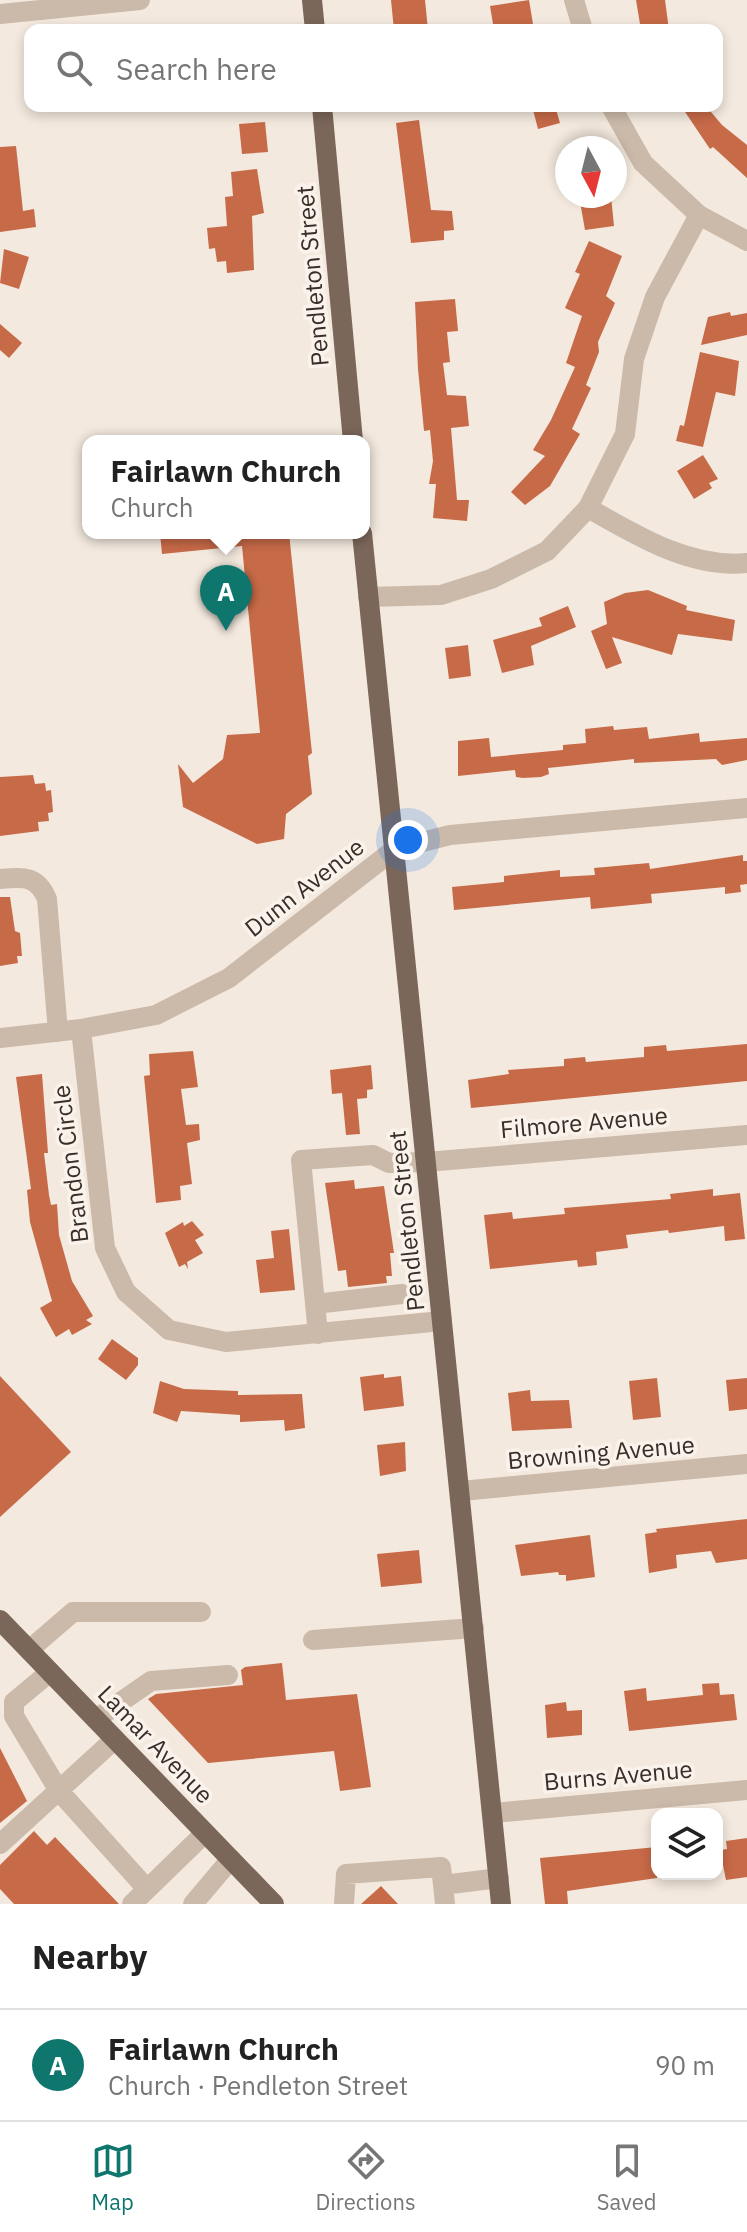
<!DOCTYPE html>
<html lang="en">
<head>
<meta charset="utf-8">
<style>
	body { margin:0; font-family:"IBM Plex Sans",sans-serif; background:#f2f2f2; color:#222 }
	.controls { position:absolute; right:24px; bottom:24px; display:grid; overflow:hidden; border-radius:16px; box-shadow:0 4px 12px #0003 }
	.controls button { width:72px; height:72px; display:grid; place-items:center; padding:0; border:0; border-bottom:2px solid #e0e0e0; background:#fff; color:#222; font:40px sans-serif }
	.compass { position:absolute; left:555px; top:136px; width:72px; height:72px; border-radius:50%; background:#fff; box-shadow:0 4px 12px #0003; rotate:173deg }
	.you { position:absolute; left:408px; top:840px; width:28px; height:28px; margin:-20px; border:6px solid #fff; border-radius:50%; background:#1a73e8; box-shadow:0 0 0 12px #1a73e833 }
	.badge { display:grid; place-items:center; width:52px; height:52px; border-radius:50%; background:#0f766e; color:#fff; font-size:26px; font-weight:700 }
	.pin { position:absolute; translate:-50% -66px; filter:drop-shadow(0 2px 4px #0008) }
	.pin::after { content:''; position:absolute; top:42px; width:28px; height:24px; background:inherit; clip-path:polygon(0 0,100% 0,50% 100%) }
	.popup { position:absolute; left:82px; top:435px; width:288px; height:104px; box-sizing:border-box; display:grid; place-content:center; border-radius:16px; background:#fff; filter:drop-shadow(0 2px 6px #0005); font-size:26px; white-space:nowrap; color:#767676 }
	.popup b { font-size:30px; color:#222 }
	.popup::after { content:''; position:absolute; left:50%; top:100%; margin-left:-16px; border:16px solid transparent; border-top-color:#fff }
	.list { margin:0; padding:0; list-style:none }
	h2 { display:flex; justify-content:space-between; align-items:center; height:104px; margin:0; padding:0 32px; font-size:34px }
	h2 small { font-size:26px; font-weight:400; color:#767676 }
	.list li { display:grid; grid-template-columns:52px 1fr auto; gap:24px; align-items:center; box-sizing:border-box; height:112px; padding:0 32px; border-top:2px solid #e0e0e0 }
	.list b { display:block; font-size:30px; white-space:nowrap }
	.list p { margin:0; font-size:26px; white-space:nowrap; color:#767676 }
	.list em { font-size:26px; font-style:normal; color:#767676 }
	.icon { flex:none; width:44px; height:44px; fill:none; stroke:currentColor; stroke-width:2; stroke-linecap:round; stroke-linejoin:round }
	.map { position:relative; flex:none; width:747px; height:1904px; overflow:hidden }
	.search { position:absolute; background:#fff; box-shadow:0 4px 12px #0003; left:24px; right:24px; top:24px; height:88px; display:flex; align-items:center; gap:20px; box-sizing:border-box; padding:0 28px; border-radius:16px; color:#767676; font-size:30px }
	.sheet { height:216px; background:#fff }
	nav { display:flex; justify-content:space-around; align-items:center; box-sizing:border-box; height:112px; border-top:2px solid #e0e0e0; background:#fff; font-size:22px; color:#767676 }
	nav a { display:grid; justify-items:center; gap:4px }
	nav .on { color:#0f766e }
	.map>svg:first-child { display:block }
	.building { fill:#c76a48 }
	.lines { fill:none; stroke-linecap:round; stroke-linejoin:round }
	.minor { stroke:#cbbaaa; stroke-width:20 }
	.major { stroke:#7b665a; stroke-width:20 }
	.labels { text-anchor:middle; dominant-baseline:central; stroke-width:7; stroke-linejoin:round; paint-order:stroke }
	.street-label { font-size:24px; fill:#392e29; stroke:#faf3eb }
</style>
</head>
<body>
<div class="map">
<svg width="747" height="1904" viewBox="0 0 747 1904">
	<rect width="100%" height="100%" fill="#f3e9de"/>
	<path class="building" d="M391 0H425L428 30H394Z
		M529 0 534 30H494L490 6Z
		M636 0H665L669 30H641Z
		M532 106H555L560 123 538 129Z
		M681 106H706L722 125 747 145V178L713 147 710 149Z
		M419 120 431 210 452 211 454 230 444 231V240L411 243 396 123Z
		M265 122 268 152 242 154 239 124Z
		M16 146 23 211 34 209 36 227 0 232V147Z
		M257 169 264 213 252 216 254 270 227 273 226 261 217 262 215 248 209 249 207 228 227 226 225 197 233 196 231 172Z
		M579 196H611L614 226 585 230Z
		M589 241 622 256 606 296 615 303 598 342 599 352 586 385 591 388 572 429 580 434 550 486 525 505 511 492 545 456 533 450 551 420 575 367 566 363 582 316 565 308 580 274 575 272Z
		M4 249 29 257 19 289 0 283Z
		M455 299 458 331 447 332 450 362 443 363 447 395 466 396 469 426 451 428 457 500H469L467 521 433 518 436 484H429L433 461 430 430 424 431 418 369 415 302Z
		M730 312 731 316 747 313V335L701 345 708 317Z
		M0 324 22 343 9 358 0 350Z
		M700 352 739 361 735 396 716 392 703 447 676 441 680 425 684 426Z
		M703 455 718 479 709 483 712 488 694 499 677 471Z
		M160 533H289L312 753 308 756 312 794 286 814 284 839 257 844 183 807 178 764 193 783 223 759 227 735 260 733 242 546 162 554Z
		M648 590 687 606 686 610 735 620 732 641 678 634 672 655 612 637 622 663 606 669 591 631 607 624 604 602 625 593Z
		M568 606 576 627 531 646 534 665 502 673 493 640 542 626 539 618Z
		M468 645 471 676 449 679 445 648Z
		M613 726 614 730 647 727 649 739 699 733 700 742 747 738V760L722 765 716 759 634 763V759L548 768 549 774 541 777 523 778 516 777 515 770 458 776V741L489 738 491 757 563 750V745L586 743 585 729Z
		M33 775 35 784 45 783 46 791 51 790 53 812 48 813 49 821 38 822 39 831 0 836V777Z
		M743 855V861H747V884L740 885 741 892 725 894V887L651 894 652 903 591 909 590 897 454 910 452 887 504 882V876L560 870V877L595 875 594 868 649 863 650 869Z
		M0 897H10L15 931 20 933 22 956H17L18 963 0 966Z
		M747 1044V1081L471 1108 468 1080 509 1074 508 1070 564 1066V1059L585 1057 586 1062 644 1057V1047L666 1045 667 1051Z
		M193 1051 198 1087 181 1089 186 1125 199 1124 200 1140 187 1143 192 1184 180 1186 181 1200 156 1203 144 1076 150 1075 149 1054Z
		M371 1065 373 1089 367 1090V1098L357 1099 360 1134 346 1135 342 1093 332 1094 330 1070Z
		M42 1074 48 1153H44L49 1195 51 1205 57 1204 59 1235 72 1281 93 1316 86 1320 92 1324 72 1335 69 1329 56 1337 40 1308 52 1301 30 1222 27 1190 31 1189 16 1077Z
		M354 1180 355 1189 384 1186 394 1253H390L392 1276H386L387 1283 348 1287 346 1270 338 1271 325 1183Z
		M713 1189V1196L740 1193 745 1239 725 1241 724 1226 669 1233 668 1230 626 1235 628 1248 596 1252 597 1265 578 1267 577 1260 490 1269 484 1215 512 1212 513 1219 565 1214 564 1208 671 1199 670 1194Z
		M192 1221 204 1235 195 1240 203 1253 187 1262 188 1269 185 1264 179 1267 165 1233 183 1222 184 1226Z
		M289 1229 295 1290 260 1293 256 1260 274 1258 271 1231Z
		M112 1339 138 1358V1365L126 1380 98 1359Z
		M384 1374V1378L401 1376 404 1406 364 1411 360 1377Z
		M0 1376 71 1452 0 1517Z
		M657 1378 661 1417 633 1420 629 1381Z
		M747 1378V1409L729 1411 726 1380Z
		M160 1381 184 1389 238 1391V1395L302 1394 305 1428 285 1431 284 1420 240 1422V1415L181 1411 177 1422 153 1413Z
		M530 1390 531 1401 569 1400 572 1428 512 1431 508 1393Z
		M405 1442 406 1471 380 1476 377 1445Z
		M747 1519V1559L716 1563 711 1551 676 1555 677 1568 649 1573 645 1534 657 1532 656 1529Z
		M590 1535 595 1577 566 1581V1575H559L558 1572 521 1576 515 1545Z
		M419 1550 422 1583 381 1587 377 1554Z
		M282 1663 286 1700 357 1694 371 1787 340 1791 334 1751 208 1763 148 1699 156 1694 243 1685 241 1670 245 1667Z
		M719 1683 720 1695 734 1694 737 1720 629 1731 624 1691 646 1688 647 1701 703 1695 702 1684Z
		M566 1702 567 1711 582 1710V1735L547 1738 545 1705Z
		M0 1748 27 1801 0 1823Z
		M34 1831 47 1845 55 1837 119 1904H14L0 1889V1865Z
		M747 1838V1877L726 1880 720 1850 727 1849 726 1841Z
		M657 1847V1878L567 1891 568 1904H545L540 1858Z
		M381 1886 398 1904H361Z"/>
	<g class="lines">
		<path class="minor" d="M574 0 583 30
			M0 14 140 0
			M611 106 643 163 699 215 747 241
			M588 508C636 535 690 569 747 563
			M368 597 441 595 491 579 547 551 588 508 625 434 634 359 655 297 699 215
			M0 879C23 877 37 875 47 899L58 1032
			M81 1029 105 1248 126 1292 169 1330 226 1342 442 1321
			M0 1038 81 1029 156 1015 229 978 395 849 450 835 747 808
			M315 1304 402 1294
			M318 1334 301 1160 373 1155 389 1163 426 1162 747 1135
			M461 1491 747 1464
			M313 1640 474 1628
			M29 1650 73 1612H201
			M50 1672 14 1702V1716L59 1791 147 1889
			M96 1719 151 1681 228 1675
			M493 1813 747 1790
			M0 1844 115 1739
			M132 1904 205 1833
			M193 1904 231 1859
			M344 1904 346 1874 441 1867 443 1885
			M445 1904 443 1885 499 1878"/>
		<path class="major" d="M312 0 315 30
			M322 106 353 441
			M362 533 501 1904
			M0 1620 274 1904"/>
	</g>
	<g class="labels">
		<g class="street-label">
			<text transform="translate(312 276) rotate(-95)">Pendleton Street</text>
			<text transform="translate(304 887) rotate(-38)">Dunn Avenue</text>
			<text transform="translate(584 1122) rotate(-5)">Filmore Avenue</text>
			<text transform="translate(70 1164) rotate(-97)">Brandon Circle</text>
			<text transform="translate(406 1221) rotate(-96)">Pendleton Street</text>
			<text transform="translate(601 1452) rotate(-5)">Browning Avenue</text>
			<text transform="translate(156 1744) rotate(46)">Lamar Avenue</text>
			<text transform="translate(618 1775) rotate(-5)">Burns Avenue</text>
		</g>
	</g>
</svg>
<div class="controls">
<button><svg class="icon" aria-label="layers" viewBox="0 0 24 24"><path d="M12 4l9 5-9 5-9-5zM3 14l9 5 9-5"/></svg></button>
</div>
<svg class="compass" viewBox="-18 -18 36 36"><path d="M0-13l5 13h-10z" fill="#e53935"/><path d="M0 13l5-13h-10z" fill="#767676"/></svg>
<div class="you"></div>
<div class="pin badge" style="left:226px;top:631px">A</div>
<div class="popup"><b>Fairlawn Church</b>Church</div>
<div class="search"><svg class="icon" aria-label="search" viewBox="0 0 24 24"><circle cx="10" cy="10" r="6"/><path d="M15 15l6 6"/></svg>Search here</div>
</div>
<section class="sheet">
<h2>Nearby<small></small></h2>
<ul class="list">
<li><span class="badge">A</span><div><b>Fairlawn Church</b><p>Church · Pendleton Street</p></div><em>90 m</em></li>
</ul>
</section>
<nav>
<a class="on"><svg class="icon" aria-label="map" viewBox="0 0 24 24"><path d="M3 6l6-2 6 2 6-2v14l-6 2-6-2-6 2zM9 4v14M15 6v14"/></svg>Map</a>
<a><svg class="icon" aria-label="directions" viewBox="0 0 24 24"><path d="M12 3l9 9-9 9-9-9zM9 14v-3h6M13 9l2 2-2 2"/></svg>Directions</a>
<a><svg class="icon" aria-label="saved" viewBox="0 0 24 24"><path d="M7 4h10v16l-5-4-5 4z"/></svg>Saved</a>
</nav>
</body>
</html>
